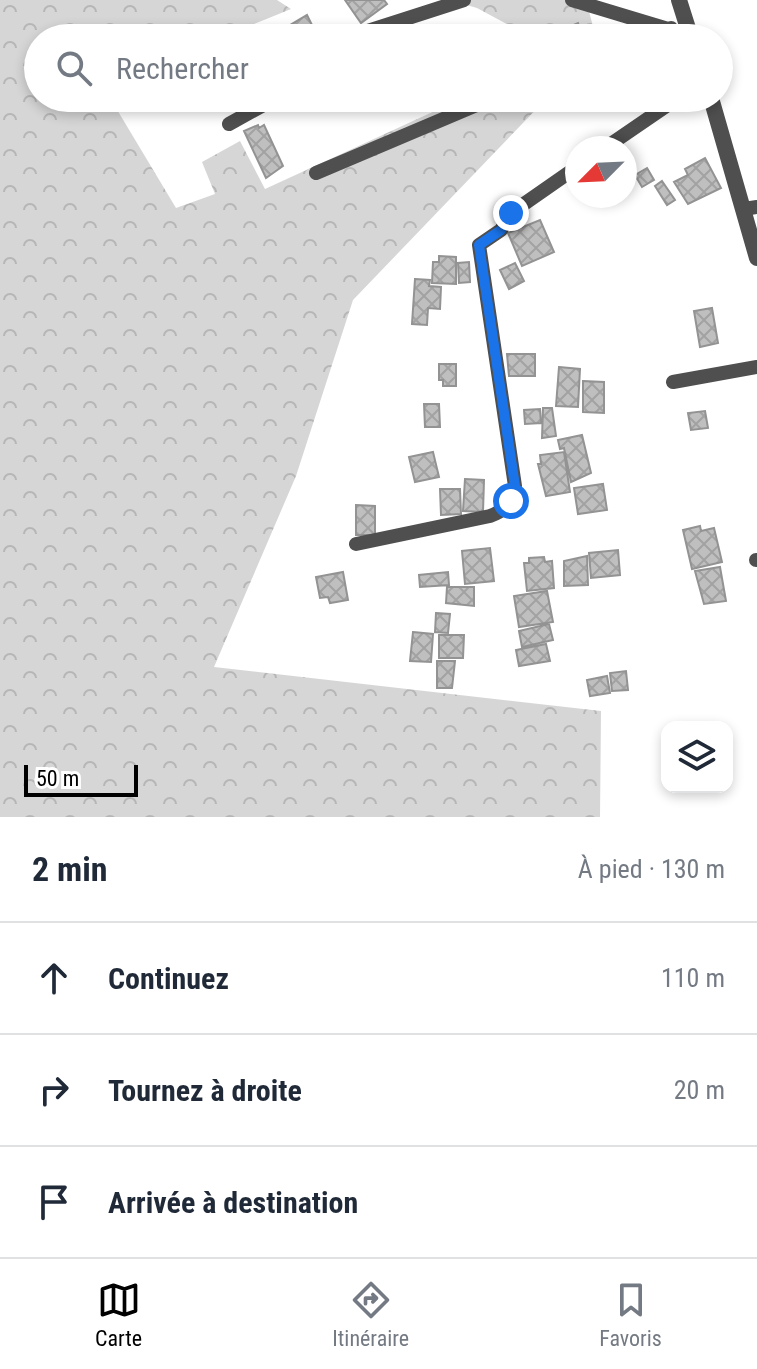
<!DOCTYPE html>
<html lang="fr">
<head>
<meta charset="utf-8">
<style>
	body { margin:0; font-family:"Roboto Condensed",sans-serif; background:#f2f2f3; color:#1f2937 }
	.controls { position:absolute; right:24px; bottom:24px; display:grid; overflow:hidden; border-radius:16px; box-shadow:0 4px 12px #0003 }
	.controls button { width:72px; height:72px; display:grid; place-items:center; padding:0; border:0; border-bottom:2px solid #e0e1e3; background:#fff; color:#1f2937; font:40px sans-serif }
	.compass { position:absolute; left:565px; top:136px; width:72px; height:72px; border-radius:50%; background:#fff; box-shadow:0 4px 12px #0003; rotate:246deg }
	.scale { position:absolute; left:24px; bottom:20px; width:114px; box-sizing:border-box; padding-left:8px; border:4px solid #000; border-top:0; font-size:22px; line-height:28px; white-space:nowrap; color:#000; -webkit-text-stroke:6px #fff; paint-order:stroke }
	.stop { position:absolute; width:24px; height:24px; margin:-18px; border:6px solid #1a73e8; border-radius:50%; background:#fff }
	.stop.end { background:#1a73e8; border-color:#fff; box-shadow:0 2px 8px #0008 }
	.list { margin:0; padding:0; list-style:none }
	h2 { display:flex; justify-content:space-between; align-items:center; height:104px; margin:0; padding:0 32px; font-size:34px }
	h2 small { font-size:26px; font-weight:400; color:#747a83 }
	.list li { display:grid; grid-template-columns:52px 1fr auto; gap:24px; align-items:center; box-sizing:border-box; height:112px; padding:0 32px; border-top:2px solid #e0e1e3 }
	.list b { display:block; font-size:30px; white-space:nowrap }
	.list em { font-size:26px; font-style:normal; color:#747a83 }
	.icon { flex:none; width:44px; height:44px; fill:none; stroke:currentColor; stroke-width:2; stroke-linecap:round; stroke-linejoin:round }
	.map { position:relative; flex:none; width:757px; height:817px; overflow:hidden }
	.search { position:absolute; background:#fff; box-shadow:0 4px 12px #0003; left:24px; right:24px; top:24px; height:88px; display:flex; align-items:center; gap:20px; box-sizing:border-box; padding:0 28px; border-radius:44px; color:#747a83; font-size:30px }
	.sheet { height:440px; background:#fff }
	nav { display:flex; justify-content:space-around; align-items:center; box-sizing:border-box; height:112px; border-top:2px solid #e0e1e3; background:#fff; font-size:22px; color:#747a83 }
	nav a { display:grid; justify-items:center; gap:4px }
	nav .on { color:#000 }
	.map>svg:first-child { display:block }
	.forest { fill:url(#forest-crowns) }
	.building { fill:url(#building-cross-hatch); stroke:#939393; stroke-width:2 }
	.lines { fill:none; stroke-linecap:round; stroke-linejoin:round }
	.minor { stroke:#4f4f4f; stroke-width:14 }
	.tertiary { stroke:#4f4f4f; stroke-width:16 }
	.route { stroke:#1a73e8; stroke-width:10 }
</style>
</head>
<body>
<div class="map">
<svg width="757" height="817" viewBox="0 0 757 817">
	<defs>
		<pattern id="forest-crowns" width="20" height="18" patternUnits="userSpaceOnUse" patternTransform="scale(2)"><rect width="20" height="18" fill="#d6d6d6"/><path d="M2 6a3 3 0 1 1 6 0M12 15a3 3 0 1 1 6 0" fill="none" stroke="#b6b6b6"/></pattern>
		<pattern id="building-cross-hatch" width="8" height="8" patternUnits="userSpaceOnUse" patternTransform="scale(2)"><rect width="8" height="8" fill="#bfbfbf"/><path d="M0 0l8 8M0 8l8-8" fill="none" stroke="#a2a2a2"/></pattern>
	</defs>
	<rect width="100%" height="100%" fill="#fff"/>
	<path class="forest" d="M0 0H277L291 9C243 28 192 55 143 28L130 38H38V98H110L176 208 215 194 202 162 240 141 265 189 463 98H547L353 300 296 476 214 667 601 711 600 817H0Z
		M450 0H586L596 38H533L477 8Z"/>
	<path class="building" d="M345 0H384L387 4 361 23Z
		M307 15 313 27 297 36 290 25Z
		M578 23 584 38H560L557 32Z
		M258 125 259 128 264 125 283 166 266 178 244 131Z
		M705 158 721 188 688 204 674 182 688 175 685 169Z
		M647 168 654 180 642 187 635 175Z
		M662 181 675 200 667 205 655 186Z
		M540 220 554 252 522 266 508 233Z
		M439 256 456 257V284L432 283 433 262H439Z
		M469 262 470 282 459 283 458 263Z
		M515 263 524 281 509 289 500 270Z
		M415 279 430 280 429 286 441 287 440 309 428 308 427 325 412 324Z
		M712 308 718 343 700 347 694 311Z
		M507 354H535V376H509Z
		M439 364H456V386H443V380H439Z
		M559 367 580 369 578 407 556 406Z
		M583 381 604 382V413L583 412Z
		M424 404H439L440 427H425Z
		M543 408H552L556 436 542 438Z
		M540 409 541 423 525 424 524 410Z
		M705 411 708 428 691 430 688 413Z
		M582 435 591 473 571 482 564 448 560 449 558 440Z
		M433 452 439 477 415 482 409 457Z
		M564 452 570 492 546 496 538 464H541L540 455Z
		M465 479 484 480 483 512 463 511Z
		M603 484 607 510 578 514 574 488Z
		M440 489H460L461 514 441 515Z
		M356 505 375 506V535H356Z
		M700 526 701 531 714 528 722 562 692 569 683 530Z
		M490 548 494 581 465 584 462 551Z
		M618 550 620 575 591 578 589 553Z
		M587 556 588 585 564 586V561Z
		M544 557 545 562 552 561 554 588 527 591 524 563H529V558Z
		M720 567 726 601 704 604 695 571Z
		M343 572 348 600 330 603 328 597 320 598 316 577Z
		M448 572 449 585 420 587 419 575Z
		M447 587H474V606L446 603Z
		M547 591 553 622 519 627 514 596Z
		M436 613 450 614 448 633 435 632Z
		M549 624 553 640 522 647 519 631Z
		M413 632 433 634 431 662 410 661Z
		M439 635H464L463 658H439Z
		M546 644 550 661 519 666 516 650Z
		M437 661H455L452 688H437Z
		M626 671 628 690 612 691 610 673Z
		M607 676 610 693 590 696 587 680Z"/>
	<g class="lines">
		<path class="minor" d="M572 0 668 29
			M346 38 464 0
			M645 38 671 28
			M229 124 276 98
			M605 148 678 98
			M316 173 493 98
			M744 209 757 207
			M673 382 757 367
			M356 544 490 516C506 510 511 503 515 486L479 245 501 230 511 213 577 167
			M756 560H757"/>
		<path class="tertiary" d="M679 0 691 38
			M711 98 757 258"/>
	</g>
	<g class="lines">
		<path class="route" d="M511 213 501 230 479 245 515 486 511 501"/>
	</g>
</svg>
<div class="controls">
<button><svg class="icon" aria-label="layers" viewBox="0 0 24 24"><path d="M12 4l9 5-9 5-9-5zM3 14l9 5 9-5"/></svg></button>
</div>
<svg class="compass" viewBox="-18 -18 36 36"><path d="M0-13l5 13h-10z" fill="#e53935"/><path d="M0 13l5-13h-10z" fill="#747a83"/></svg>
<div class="scale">50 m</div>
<div class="stop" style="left:511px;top:501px"></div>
<div class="stop end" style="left:511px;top:213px"></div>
<div class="search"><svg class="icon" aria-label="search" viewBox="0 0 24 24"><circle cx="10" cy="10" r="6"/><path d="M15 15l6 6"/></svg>Rechercher</div>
</div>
<section class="sheet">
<h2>2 min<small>À pied · 130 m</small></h2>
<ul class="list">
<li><svg class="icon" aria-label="ahead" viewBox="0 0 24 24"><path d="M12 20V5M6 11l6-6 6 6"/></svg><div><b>Continuez</b></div><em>110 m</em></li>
<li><svg class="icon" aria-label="right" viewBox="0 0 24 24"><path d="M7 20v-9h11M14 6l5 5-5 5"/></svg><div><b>Tournez à droite</b></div><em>20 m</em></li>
<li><svg class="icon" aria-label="arrive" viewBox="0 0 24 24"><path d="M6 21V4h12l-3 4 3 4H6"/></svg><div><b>Arrivée à destination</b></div></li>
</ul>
</section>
<nav>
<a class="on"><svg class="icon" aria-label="map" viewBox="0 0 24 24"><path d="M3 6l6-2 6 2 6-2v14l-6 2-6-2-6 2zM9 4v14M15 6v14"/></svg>Carte</a>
<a><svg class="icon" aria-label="directions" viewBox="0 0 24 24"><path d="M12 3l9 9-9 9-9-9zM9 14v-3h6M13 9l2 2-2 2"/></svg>Itinéraire</a>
<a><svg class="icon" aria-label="saved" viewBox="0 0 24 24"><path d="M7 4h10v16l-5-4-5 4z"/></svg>Favoris</a>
</nav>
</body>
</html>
